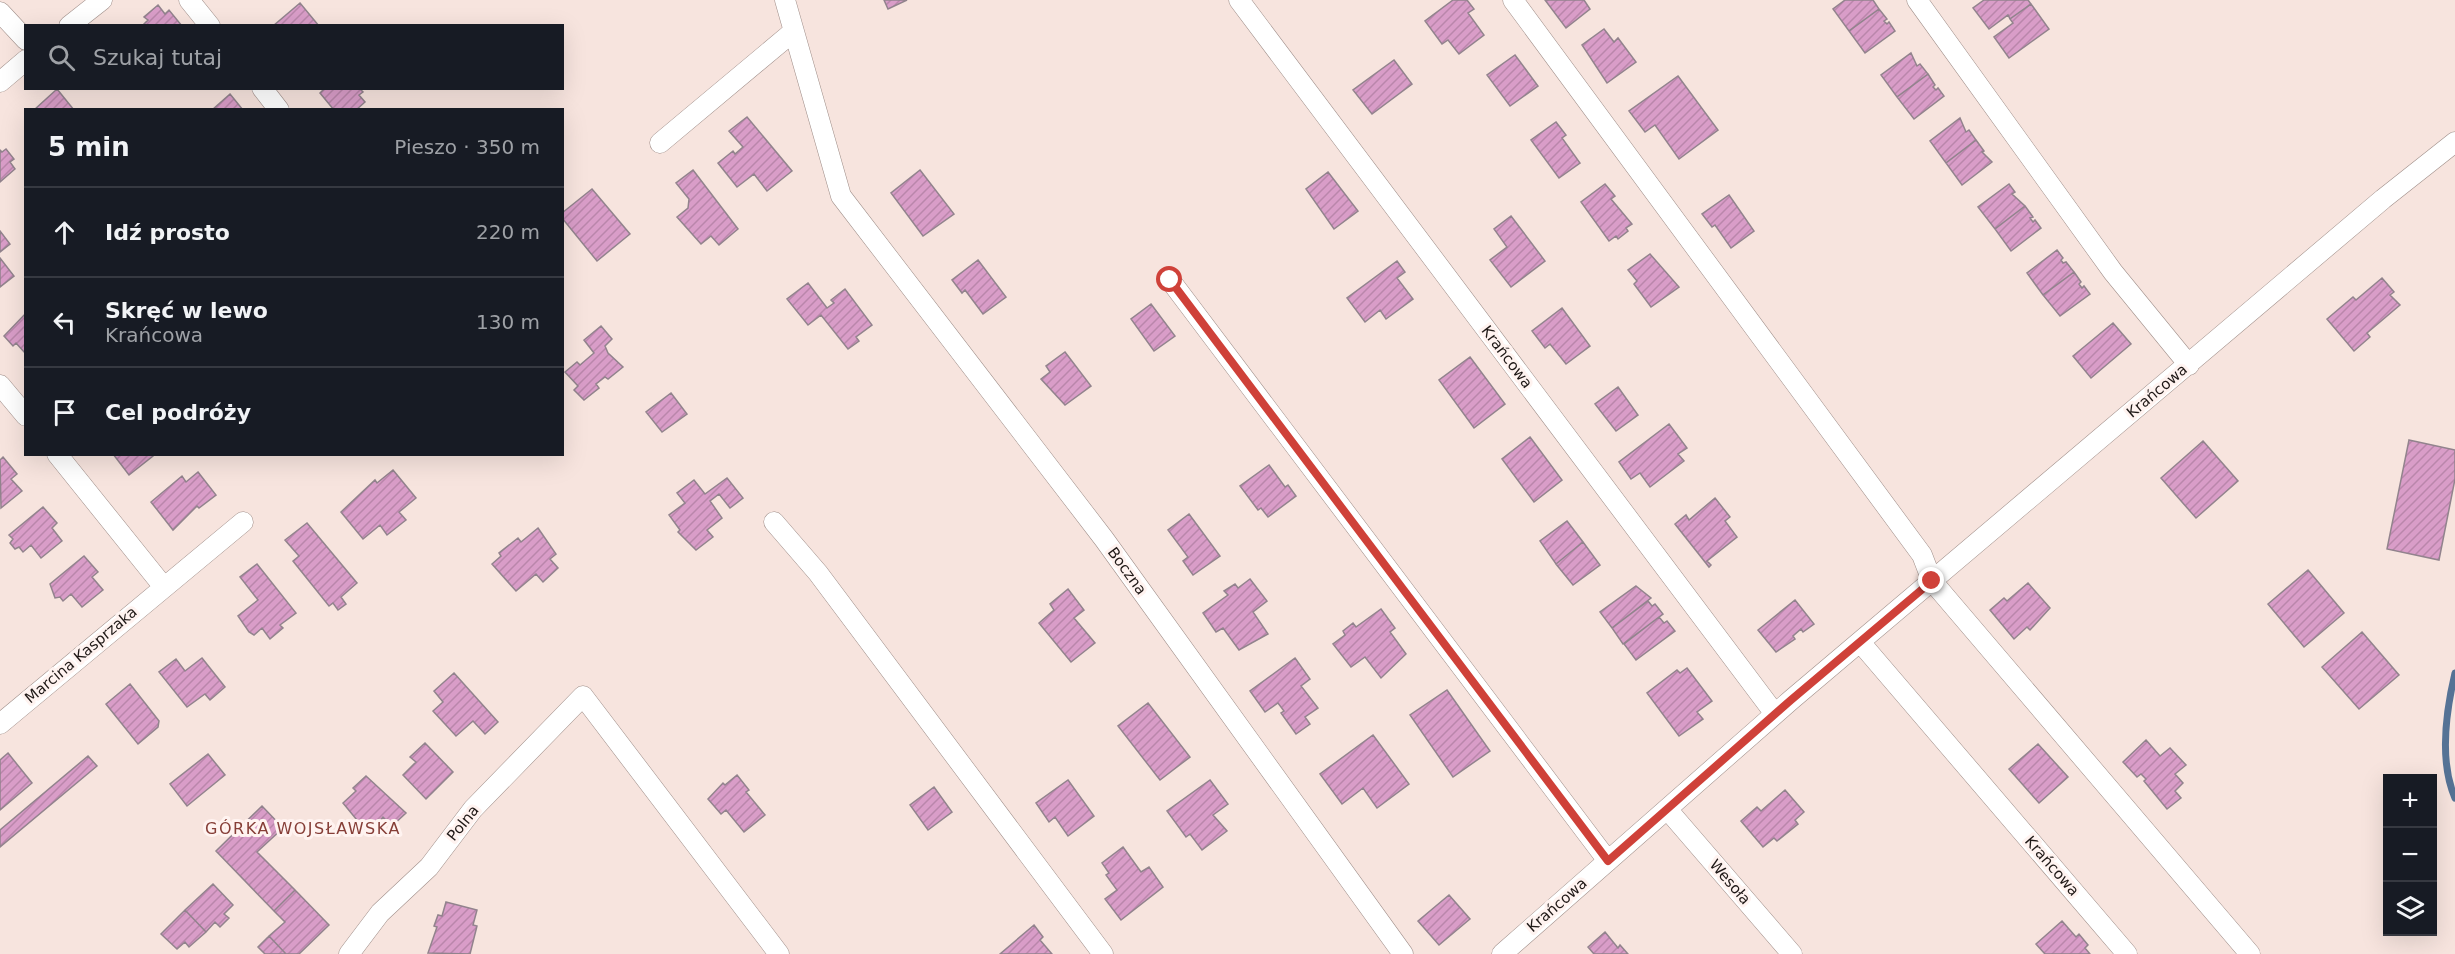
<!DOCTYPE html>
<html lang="pl">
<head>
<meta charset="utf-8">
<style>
	body { margin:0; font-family:"DejaVu Sans",sans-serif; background:#20242c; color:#f1f3f6 }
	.controls { position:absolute; right:18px; bottom:18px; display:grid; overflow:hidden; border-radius:0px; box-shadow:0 6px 24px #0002 }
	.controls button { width:54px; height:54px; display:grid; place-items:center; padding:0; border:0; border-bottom:2px solid #363941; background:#171b24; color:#f1f3f6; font:30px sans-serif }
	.stop { position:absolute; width:18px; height:18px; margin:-14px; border:4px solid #cf4139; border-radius:50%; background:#fff }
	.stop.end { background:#cf4139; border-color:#fff; box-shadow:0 2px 6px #0008 }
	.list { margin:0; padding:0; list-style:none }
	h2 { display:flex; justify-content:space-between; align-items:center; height:78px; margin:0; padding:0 24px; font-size:26px }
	h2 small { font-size:20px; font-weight:400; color:#9ea1a6 }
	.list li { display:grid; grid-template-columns:39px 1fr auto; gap:18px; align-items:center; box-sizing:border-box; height:90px; padding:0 24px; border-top:2px solid #363941 }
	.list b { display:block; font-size:22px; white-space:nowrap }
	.list p { margin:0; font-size:20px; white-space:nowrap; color:#9ea1a6 }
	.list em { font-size:20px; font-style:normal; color:#9ea1a6 }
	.icon { flex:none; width:33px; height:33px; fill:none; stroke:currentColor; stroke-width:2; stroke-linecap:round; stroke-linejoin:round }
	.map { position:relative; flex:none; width:2455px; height:954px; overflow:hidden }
	.search { position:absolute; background:#171b24; box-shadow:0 6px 24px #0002; left:24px; top:24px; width:540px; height:66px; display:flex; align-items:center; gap:15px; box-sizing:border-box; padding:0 21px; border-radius:0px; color:#9ea1a6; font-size:22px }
	.panel { position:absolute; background:#171b24; box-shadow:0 6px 24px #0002; left:24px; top:108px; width:540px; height:348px; border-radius:0px }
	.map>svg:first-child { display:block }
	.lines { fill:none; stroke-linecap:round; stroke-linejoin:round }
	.stream { stroke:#557295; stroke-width:7 }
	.building { fill:url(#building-hatch); stroke:#92838d; stroke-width:1.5 }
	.minor-casing { stroke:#9f8e89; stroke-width:21 }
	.minor { stroke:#fff; stroke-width:20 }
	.route { stroke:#cf4139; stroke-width:8 }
	.labels { text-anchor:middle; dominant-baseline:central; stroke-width:6; stroke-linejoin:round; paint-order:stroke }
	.street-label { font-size:15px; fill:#1f1816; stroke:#fff3f0 }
	.neighbourhood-label { font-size:16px; letter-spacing:1.5px; fill:#863e37; stroke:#fff3f0 }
</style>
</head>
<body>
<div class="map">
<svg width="2455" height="954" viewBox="0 0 2455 954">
	<defs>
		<pattern id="building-hatch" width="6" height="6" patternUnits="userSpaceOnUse" patternTransform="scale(1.5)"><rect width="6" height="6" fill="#d99dc8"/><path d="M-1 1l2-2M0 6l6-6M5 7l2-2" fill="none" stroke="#ba86ab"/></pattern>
	</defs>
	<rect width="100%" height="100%" fill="#f7e4de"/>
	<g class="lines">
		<path class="stream" d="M2455 673C2446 711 2439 761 2455 798"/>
	</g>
	<path class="building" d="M884 0H907L888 9Z
		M1453 0H1467L1474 9 1468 13 1484 35 1459 54 1448 40 1442 44 1425 21Z
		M1545 0H1584L1590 9 1566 28Z
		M1845 0H1873L1879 9 1849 31 1833 9Z
		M1984 0H2028L2031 4 2010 19 2008 15 1989 29 1973 8Z
		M300 3 319 26H273Z
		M2031 4 2049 29 2009 58 1994 37 2013 23 2010 19Z
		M158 5 165 14 169 10 182 26H142L148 20 144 17Z
		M1879 9 1887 19 1884 21 1887 24 1889 22 1895 31 1865 53 1849 31Z
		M1604 29 1614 42 1618 38 1636 62 1607 83 1582 45Z
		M1911 53 1917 66 1920 64 1928 74 1897 97 1881 75Z
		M1515 55 1538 86 1510 106 1487 75Z
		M1394 60 1412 84 1372 114 1353 90Z
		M1928 74 1935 85 1933 87 1936 90 1938 88 1944 96 1914 119 1897 97Z
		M1678 76 1718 130 1679 159 1655 125 1645 132 1629 111Z
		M325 88H359L363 92 359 95 365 102 356 110H334L320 93Z
		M57 89 74 110H34Z
		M230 94 243 110H212Z
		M747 117 792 171 767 191 754 174 737 187 718 163 733 151 735 154 743 147 729 131Z
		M1960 118 1966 132 1969 130 1976 140 1946 163 1930 141Z
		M1556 122 1566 135 1562 138 1580 163 1559 178 1531 140Z
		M1976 140 1984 151 1982 152 1992 162 1962 185 1946 163Z
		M6 149 14 159 10 162 15 169 0 182V150L2 152Z
		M693 170 738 229 719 245 711 236 701 244 677 217 688 208 689 199 676 183Z
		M920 170 954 214 923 236 891 193Z
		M1328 172 1358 211 1334 229 1306 189Z
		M1605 184 1615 196 1611 199 1632 224 1626 228 1628 231 1618 239 1616 236 1609 241 1581 202Z
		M2009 184 2015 192 2012 194 2025 206 1995 229 1978 207Z
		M592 189 630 234 597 261 562 218V213Z
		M1729 195 1754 231 1731 248 1715 225 1712 227 1702 214Z
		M2025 206 2033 217 2030 218 2033 222 2035 220 2041 228 2011 251 1995 229Z
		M1511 216 1545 261 1511 287 1490 260 1507 247 1494 229Z
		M0 231 10 244 0 252Z
		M2057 250 2063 258 2061 260 2063 263 2066 262 2074 272 2043 295 2027 273Z
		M1650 254 1679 287 1651 307 1634 284 1637 281 1628 270Z
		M0 258 14 276 0 287Z
		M978 260 1006 297 983 314 965 290 962 293 952 280Z
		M1397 261 1405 272 1397 278 1413 299 1386 319 1380 310 1365 322 1347 298Z
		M2074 272 2081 282 2079 284 2082 288 2084 286 2090 294 2060 316 2043 295Z
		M2382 278 2394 292 2390 295 2400 305 2367 333 2370 337 2354 351 2327 319 2353 297 2356 300Z
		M808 283 827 308 834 303 831 300 845 289 872 325 856 337 859 341 848 349 821 315 808 325 787 299Z
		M1151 304 1175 336 1154 351 1131 319Z
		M1562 308 1590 346 1566 364 1550 344 1545 348 1532 331Z
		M26 313V354L16 343 13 346 4 336Z
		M2113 323 2131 344 2091 378 2073 356Z
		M601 326 612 339 605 346 608 353 623 367 608 379 605 377 596 384 599 388 584 400 574 390 578 386 565 372 577 362 580 365 594 353 584 340Z
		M1065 352 1091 386 1065 405 1041 379 1050 372 1046 366Z
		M1470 357 1505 404 1474 428 1439 380Z
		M1618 387 1638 415 1616 431 1595 404Z
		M671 393 687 414 662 432 646 412Z
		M1669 424 1687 448 1678 454 1684 461 1650 487 1640 473 1631 479 1619 462Z
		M1530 437 1562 480 1534 502 1502 459Z
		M2409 440 2455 450V479L2439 560 2387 549Z
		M2203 441 2238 481 2196 518 2161 478Z
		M113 454H152L153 456 129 475Z
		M3 457 17 474 11 479 22 491 1 508 0 460Z
		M1269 465 1285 487 1288 485 1296 496 1268 517 1261 508 1258 510 1240 486Z
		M393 470 416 498 399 512 406 520 387 535 380 525 363 539 341 512 375 480 377 483Z
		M198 472 216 495 199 508 197 506 173 530 151 502 182 476 186 482Z
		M727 478 743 498 730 508 719 494 710 501 722 518 707 530 713 537 696 550 678 532 680 530 669 515 685 503 677 493 694 480 705 494Z
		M1715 498 1730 517 1725 521 1737 537 1707 561 1711 565 1709 567 1675 524 1686 515 1689 520Z
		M43 507 57 523 52 528 62 541 41 558 31 545 23 552 19 547 15 549 10 543 13 539 9 535Z
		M1189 514 1220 556 1193 575 1183 561 1188 557 1168 530Z
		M1567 521 1583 542 1556 564 1540 541Z
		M307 523 357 583 341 597 346 604 338 610 333 603 329 606 293 561 299 556 285 540Z
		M538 528 556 554 550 559 558 568 543 582 536 574 516 591 492 564 501 556 499 553 518 538 521 542Z
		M1583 542 1600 565 1573 585 1556 564Z
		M84 556 98 572 92 577 103 590 82 607 71 594 63 601 60 597 55 598 50 584Z
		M257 564 296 613 280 625 283 628 270 639 262 628 254 635 249 632 238 616 258 600 240 577Z
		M2308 570 2344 613 2304 647 2268 604Z
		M1250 579 1267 601 1253 612 1268 634 1239 650 1223 628 1216 632 1203 613 1228 595 1224 591 1235 584 1238 588Z
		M2028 583 2050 608 2030 630 2027 627 2014 639 1990 610 2004 598 2007 601Z
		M1636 586 1651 598 1612 628 1600 612Z
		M1068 589 1084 610 1074 618 1095 643 1071 662 1039 623 1054 610 1050 604Z
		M1795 600 1814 624 1803 632 1801 629 1793 636 1795 639 1776 652 1758 630Z
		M1648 601 1652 606 1655 604 1663 614 1623 644 1612 628Z
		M1381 609 1395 628 1390 632 1406 654 1381 678 1365 657 1351 667 1333 644 1345 635 1343 631 1353 623 1356 627Z
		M1659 617 1664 623 1667 621 1675 631 1636 660 1624 644Z
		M2362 632 2399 675 2359 709 2322 667Z
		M202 658 225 687 210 700 205 694 187 707 159 672 176 659 185 671Z
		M1295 658 1310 679 1301 686 1318 708 1305 717 1310 724 1296 734 1281 713 1284 711 1278 703 1265 712 1250 691Z
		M1687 668 1712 701 1697 712 1703 719 1679 736 1647 693 1677 670 1680 673Z
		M454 673 498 722 485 734 473 721 456 736 433 711 443 702 434 691Z
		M130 684 159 721 158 727 138 744 106 704Z
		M1447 690 1490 751 1453 777 1410 715Z
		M1148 703 1190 757 1160 780 1118 726Z
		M1373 735 1409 784 1377 808 1363 788 1342 804 1320 774Z
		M2146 740 2160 756 2170 748 2186 765 2175 774 2183 783 2175 791 2181 798 2167 809 2144 781 2146 779 2141 774 2137 777 2123 762Z
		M425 743 453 772 426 799 403 775 416 762 410 757Z
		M2038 744 2068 777 2039 803 2009 769Z
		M8 753 32 783 0 810V760Z
		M208 754 225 775 187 806 170 784Z
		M88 756 97 766 0 847V830Z
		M737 775 749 790 746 792 765 815 744 832 726 810 721 814 708 799 723 783 725 785Z
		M366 776 406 813 392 826 383 817 377 824 380 826 370 836 343 803 356 791 353 788Z
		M1068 780 1094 816 1068 836 1055 817 1049 822 1036 803Z
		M1210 780 1228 804 1213 815 1227 831 1202 850 1190 834 1186 837 1167 811Z
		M934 787 952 812 928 830 910 805Z
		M1785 790 1804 812 1795 820 1798 824 1777 841 1774 838 1763 847 1741 821 1757 807 1761 811Z
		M262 806 283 828 257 852 295 890 274 911 216 851Z
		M1123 847 1141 872 1149 867 1163 887 1121 920 1105 899 1117 890 1106 875 1109 873 1102 863Z
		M213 884 233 905 224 914 229 918 220 927 215 922 206 932 185 910Z
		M295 890 329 925 299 954H286L269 936 285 922 274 911Z
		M1449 895 1470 919 1439 945 1418 921Z
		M446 902 477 910 473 925 477 926 470 954 428 953 437 927 434 926 438 915 442 916Z
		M185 910 206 932 189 947 185 942 177 949 161 934Z
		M2062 921 2076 937 2079 934 2088 945 2085 948 2090 954H2045L2036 944Z
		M1034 925 1043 937 1040 940 1052 954H1000Z
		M1605 932 1618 948 1620 945 1628 954H1594L1588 947Z
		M269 936 286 954H265L258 947Z"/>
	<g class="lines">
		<defs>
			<path id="minor" d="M189 0 210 26
				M785 0 841 196 1104 539 1403 954
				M1239 0 1775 714
				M1513 0 1922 555 1932 581 2250 954
				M1917 0 2113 272 2189 365
				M0 12 26 40
				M69 26 102 0
				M0 82 26 60
				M262 88 279 110
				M660 143 794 31
				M1170 280 1608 861
				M0 385 26 416
				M57 454 163 586
				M774 522 818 573 1103 954
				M1860 642 2127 954
				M0 724 243 522
				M1667 809 1792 954
				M349 954 380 913 429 867 473 809 583 696 779 954
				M1502 954 1791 700 2383 199 2455 142"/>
		</defs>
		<use href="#minor" class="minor-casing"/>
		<use href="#minor" class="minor"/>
	</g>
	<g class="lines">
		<path class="route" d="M1170 280 1608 861 1791 700 1932 581"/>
	</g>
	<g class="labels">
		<g class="street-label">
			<text transform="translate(1507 357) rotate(53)">Krańcowa</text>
			<text transform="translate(2157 391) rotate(-40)">Krańcowa</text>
			<text transform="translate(1127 571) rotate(54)">Boczna</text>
			<text transform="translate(81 655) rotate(-40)">Marcina Kasprzaka</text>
			<text transform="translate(463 823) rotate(-51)">Polna</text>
			<text transform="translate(2052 866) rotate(49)">Krańcowa</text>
			<text transform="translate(1730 882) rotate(49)">Wesoła</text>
			<text transform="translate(1557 905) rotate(-41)">Krańcowa</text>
		</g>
		<g class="neighbourhood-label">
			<text x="303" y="828">GÓRKA WOJSŁAWSKA</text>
		</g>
	</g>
</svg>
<div class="controls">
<button>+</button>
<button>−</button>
<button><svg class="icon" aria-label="layers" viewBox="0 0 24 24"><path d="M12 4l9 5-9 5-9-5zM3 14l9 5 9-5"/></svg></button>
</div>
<div class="stop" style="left:1170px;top:280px"></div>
<div class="stop end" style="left:1932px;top:581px"></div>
<div class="search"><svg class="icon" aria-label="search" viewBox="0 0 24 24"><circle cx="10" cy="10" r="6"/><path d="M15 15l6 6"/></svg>Szukaj tutaj</div>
<section class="panel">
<h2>5 min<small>Pieszo · 350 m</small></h2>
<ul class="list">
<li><svg class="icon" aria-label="ahead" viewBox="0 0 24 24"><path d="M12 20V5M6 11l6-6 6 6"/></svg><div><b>Idź prosto</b></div><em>220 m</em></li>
<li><svg class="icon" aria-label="left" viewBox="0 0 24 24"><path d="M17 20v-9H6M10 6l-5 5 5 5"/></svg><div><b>Skręć w lewo</b><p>Krańcowa</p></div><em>130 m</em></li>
<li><svg class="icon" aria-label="arrive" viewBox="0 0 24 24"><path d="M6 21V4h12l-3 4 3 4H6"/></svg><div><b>Cel podróży</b></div></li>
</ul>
</section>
</div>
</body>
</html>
